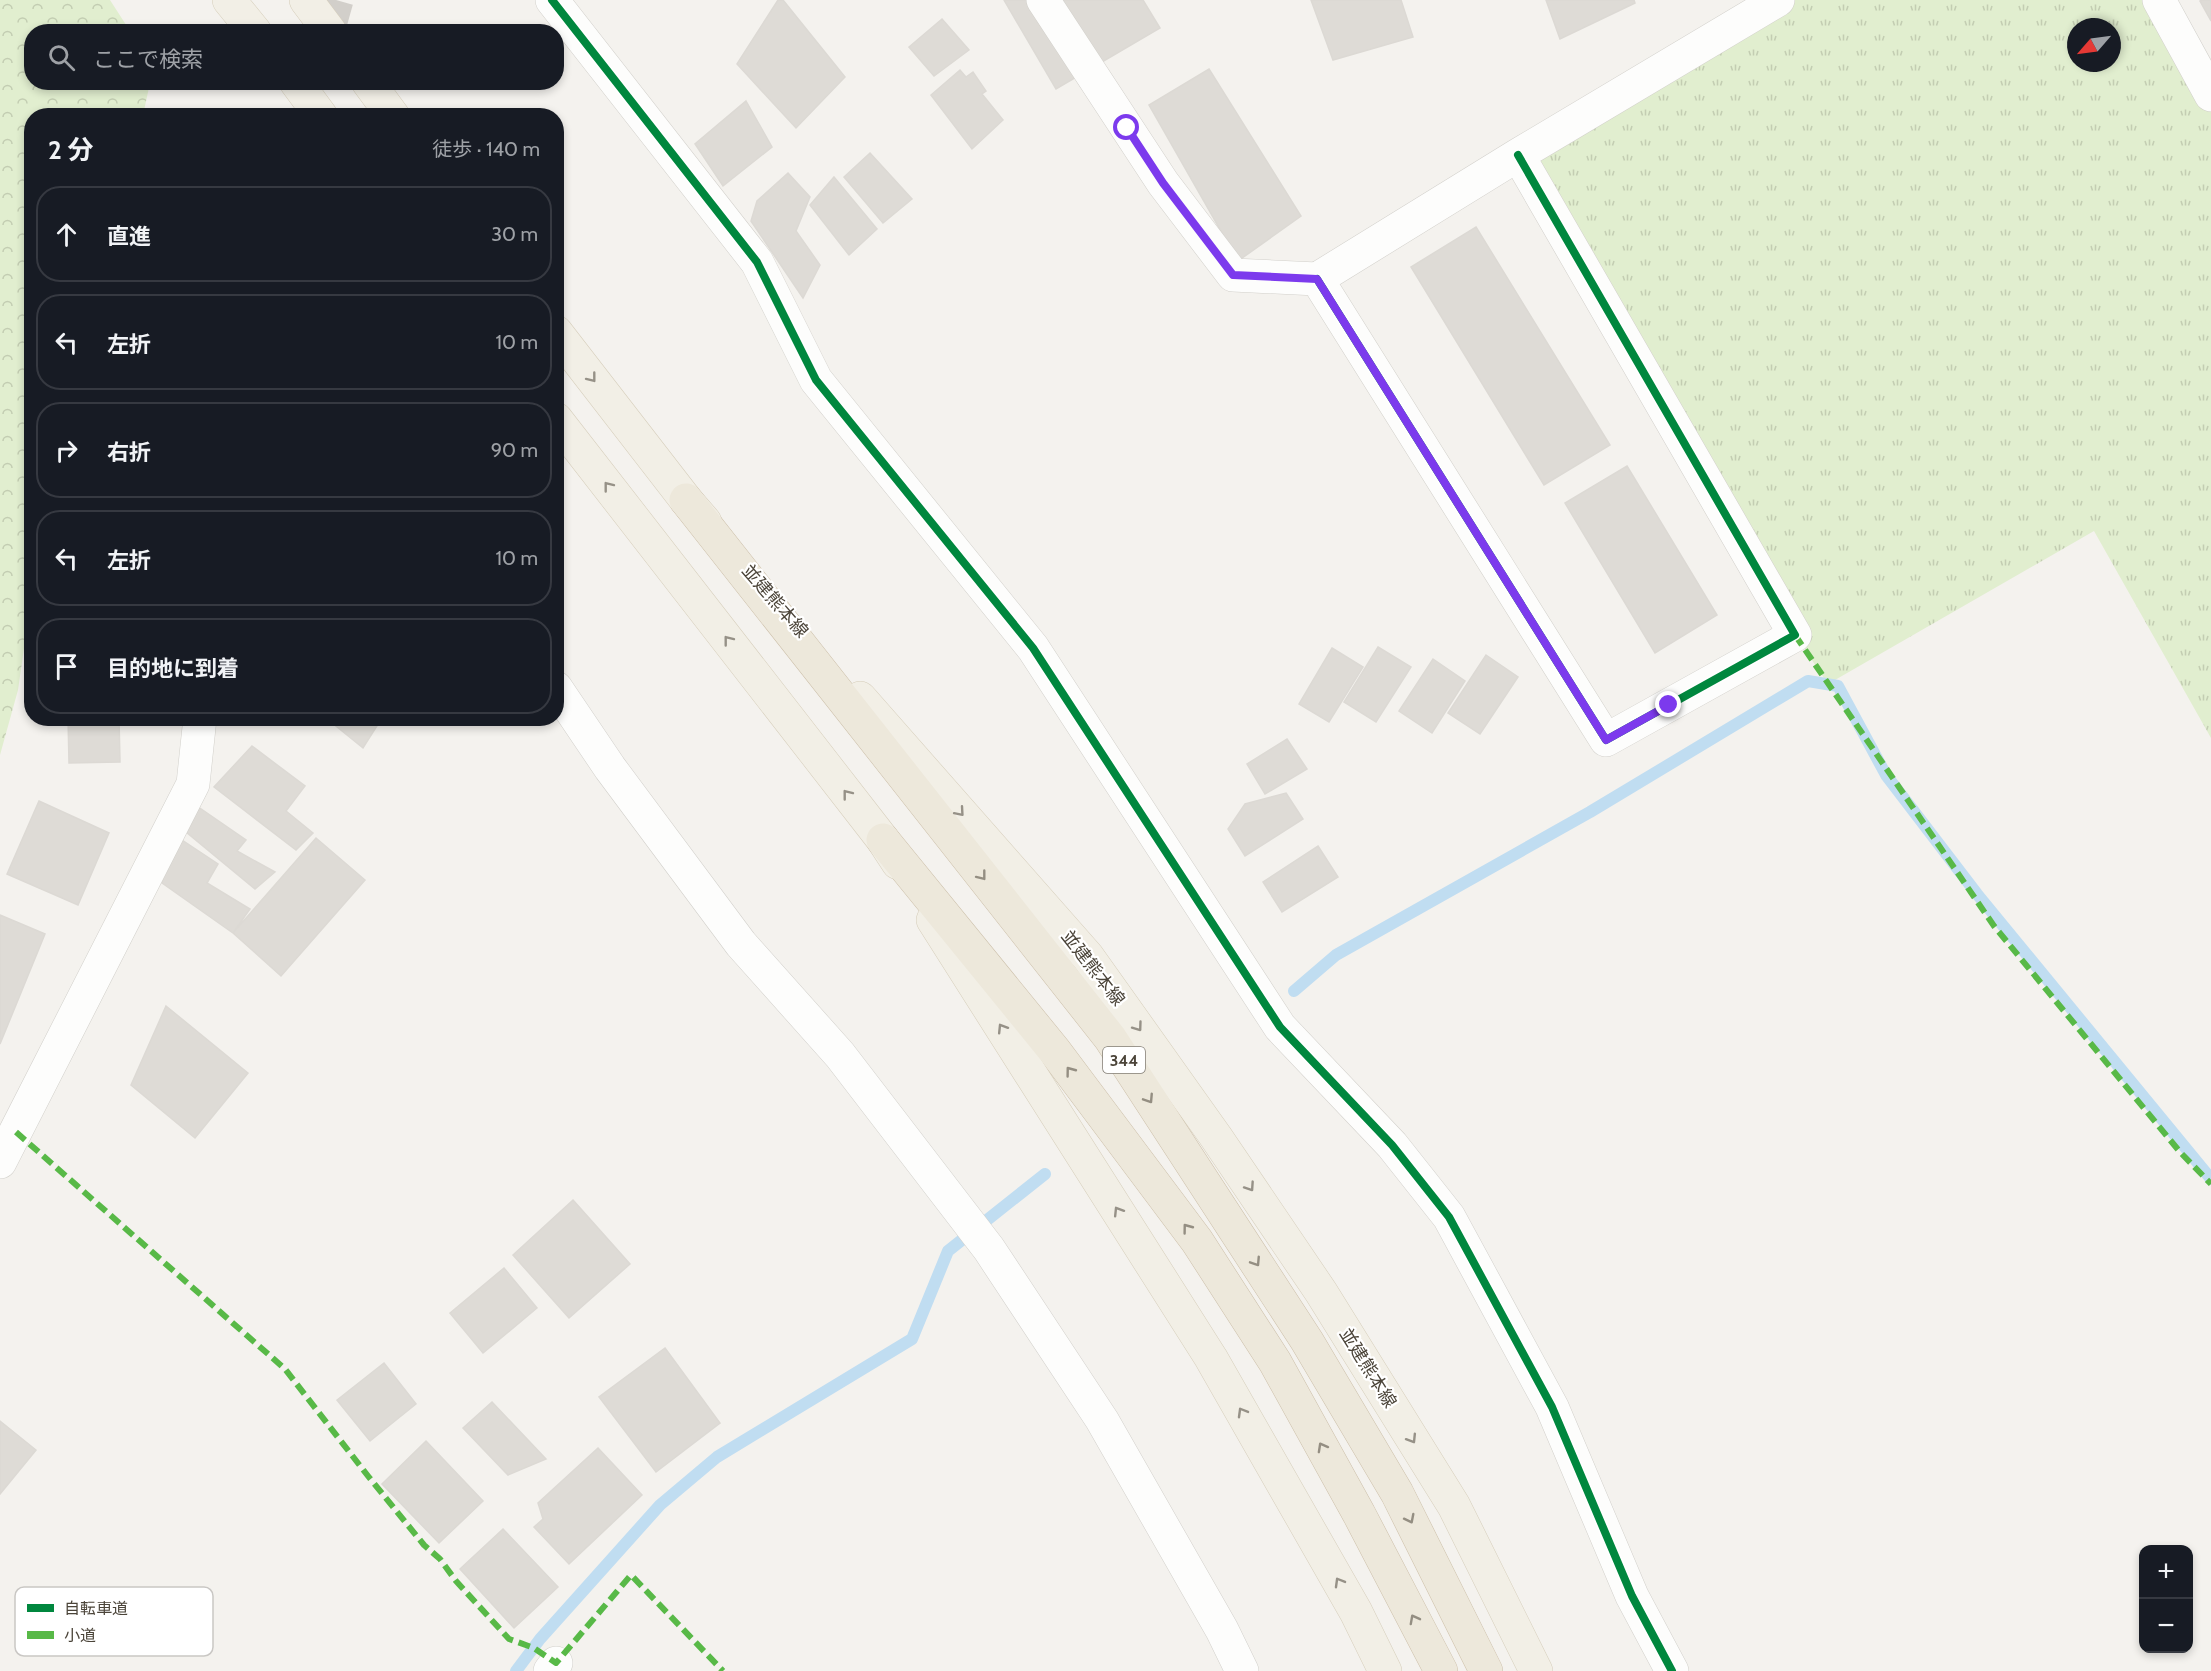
<!DOCTYPE html>
<html lang="ja">
<head>
<meta charset="utf-8">
<style>
	body { margin:0; font-family:Cabin,"Noto Sans JP",sans-serif; background:#242831; color:#f1f3f6 }
	.controls { position:absolute; right:18px; bottom:18px; display:grid; overflow:hidden; border-radius:12px; box-shadow:0 3px 9px #0003 }
	.controls button { width:54px; height:54px; display:grid; place-items:center; padding:0; border:0; border-bottom:2px solid #363941; background:#171b24; color:#f1f3f6; font:30px sans-serif }
	.compass { position:absolute; left:2067px; top:18px; width:54px; height:54px; border-radius:50%; background:#171b24; box-shadow:0 3px 9px #0003; rotate:242deg }
	.stop { position:absolute; width:18px; height:18px; margin:-14px; border:4px solid #7c3aed; border-radius:50%; background:#fff }
	.stop.end { background:#7c3aed; border-color:#fff; box-shadow:0 2px 6px #0008 }
	.list { margin:0; padding:0; list-style:none }
	h2 { display:flex; justify-content:space-between; align-items:center; height:78px; margin:0; padding:0 24px; font-size:26px }
	h2 small { font-size:20px; font-weight:400; color:#9ea1a6 }
	.list li { display:grid; grid-template-columns:39px 1fr auto; gap:18px; align-items:center; box-sizing:border-box; height:96px; margin:0 12px 12px; padding:0 12px; border:2px solid #363941; border-radius:24px }
	.list b { display:block; font-size:22px; white-space:nowrap }
	.list em { font-size:20px; font-style:normal; color:#9ea1a6 }
	.icon { flex:none; width:33px; height:33px; fill:none; stroke:currentColor; stroke-width:2; stroke-linecap:round; stroke-linejoin:round }
	.map { position:relative; flex:none; width:2211px; height:1671px; overflow:hidden }
	.search { position:absolute; background:#171b24; box-shadow:0 3px 9px #0003; left:24px; top:24px; width:540px; height:66px; display:flex; align-items:center; gap:15px; box-sizing:border-box; padding:0 21px; border-radius:24px; color:#9ea1a6; font-size:22px }
	.panel { position:absolute; background:#171b24; box-shadow:0 3px 9px #0003; left:24px; top:108px; width:540px; height:618px; border-radius:24px }
	.map>svg:first-child { display:block }
	.forest { fill:url(#forest-crowns) }
	.park { fill:url(#park-tufts); fill-rule:evenodd }
	.lines { fill:none; stroke-linecap:round; stroke-linejoin:round }
	.stream { stroke:#c0ddf1; stroke-width:12 }
	.building { fill:#dedbd6; stroke:#dcd9d4; stroke-width:1.5 }
	.minor-tunnel { stroke:#d2cfca; stroke-width:33; stroke-dasharray:33 16; stroke-linecap:butt }
	.minor-casing { stroke:#d2d0cb; stroke-width:34 }
	.major-casing { stroke:#d6cebb; stroke-width:34 }
	.highway-casing { stroke:#ccbfa9; stroke-width:34 }
	.minor { stroke:#fdfdfc; stroke-width:33 }
	.major { stroke:#f2efe6; stroke-width:33 }
	.highway { stroke:#ede8db; stroke-width:33 }
	.quiet { stroke:#58b947; stroke-width:6; stroke-dasharray:12 6; stroke-linecap:butt }
	.cycleway-casing { stroke:#fff; stroke-width:11 }
	.cycleway { stroke:#00873e; stroke-width:8 }
	.oneway { stroke:#969187 }
	.oneway2 { stroke:#948e82 }
	.route { stroke:#7c3aed; stroke-width:8 }
	.labels { text-anchor:middle; dominant-baseline:central; stroke-width:4.5; stroke-linejoin:round; paint-order:stroke }
	.shield { fill:#fff; stroke:#817c74; stroke-width:1.5 }
	.shield-label { font-size:16px; font-weight:bold; fill:#4b4439 }
	.street-label { font-size:18px; fill:#4b4439; stroke:#fff }
	.key { fill:#fff; stroke:#c9c7c4; stroke-width:1.5 }
	.key-label { font-size:16px; fill:#4b4439 }
</style>
</head>
<body>
<div class="map">
<svg width="2211" height="1671" viewBox="0 0 2211 1671">
	<defs>
		<pattern id="forest-crowns" width="20" height="18" patternUnits="userSpaceOnUse" patternTransform="scale(1.5)"><rect width="20" height="18" fill="#e1eecf"/><path d="M2 6a3 3 0 1 1 6 0M12 15a3 3 0 1 1 6 0" fill="none" stroke="#c3cdb2"/></pattern>
		<pattern id="park-tufts" width="24" height="20" patternUnits="userSpaceOnUse" patternTransform="scale(1.5)"><rect width="24" height="20" fill="#e1eecf"/><path d="M3 7l-1-3M5 7V3M7 7l1-3M15 17l-1-3M17 17v-4M19 17l1-3" fill="none" stroke="#c3cdb2"/></pattern>
	</defs>
	<rect width="100%" height="100%" fill="#f4f2ee"/>
	<path class="forest" d="M0 0H110L130 31 32 32V82L150 83 143 115 32 116V593L18 690 0 755Z"/>
	<path class="park" d="M1778 0H2159L2211 95V738L2094 531 1828 684 1795 635 1518 155ZM2076 27H2112V63H2076Z"/>
	<g class="lines">
		<path class="stream" d="M1294 991 1336 955 1590 812 1808 681 1838 686 1886 775 1977 894 2211 1179
			M516 1671 540 1639 660 1505 717 1457 912 1339 948 1251 1045 1174"/>
	</g>
	<path class="building" d="M778 0H783L845 77 796 128 737 64Z
		M1004 0H1143L1160 28 1056 89Z
		M1311 0H1401L1413 37 1333 60Z
		M1546 0H1634L1635 3 1560 39Z
		M2202 0H2211V21L2200 1Z
		M942 19 969 50 934 76 909 47Z
		M1209 69 1301 216 1238 261 1149 105Z
		M960 70 966 77 973 72 986 91 982 94 1003 120 972 149 931 95Z
		M746 101 772 147 723 186 695 144Z
		M870 153 912 199 883 223 844 177Z
		M788 173 810 197 796 231 820 265 803 298 751 221 757 201Z
		M834 177 877 229 849 255 810 205Z
		M1476 227 1610 445 1544 485 1411 267Z
		M1627 466 1717 615 1655 653 1565 503Z
		M1378 647 1411 667 1376 722 1344 702Z
		M1332 648 1363 667 1329 722 1299 704Z
		M1486 655 1518 677 1480 734 1448 713Z
		M1433 659 1465 681 1432 733 1399 711Z
		M68 718H119L120 762 69 763Z
		M326 718H382L363 748Z
		M1287 739 1307 769 1265 794 1247 764Z
		M252 746 305 786 286 811 313 833 296 850 214 787Z
		M1286 793 1303 819 1245 856 1228 829 1245 804Z
		M39 801 109 833 78 905 7 874Z
		M194 804 246 840 237 851 275 872 255 889 186 832Z
		M173 834 218 864 207 883 250 909 233 933 162 883Z
		M316 838 365 880 281 976 233 933Z
		M1318 846 1338 877 1282 912 1263 882Z
		M0 915 45 934 0 1044Z
		M166 1006 248 1073 195 1138 131 1085Z
		M573 1200 630 1264 569 1318 513 1255Z
		M504 1268 537 1308 483 1353 450 1313Z
		M665 1348 720 1423 656 1472 599 1397Z
		M384 1363 416 1404 370 1441 337 1400Z
		M492 1402 546 1459 508 1475 463 1428Z
		M0 1421 36 1450 0 1494Z
		M426 1441 483 1501 439 1543 382 1484Z
		M598 1448 642 1495 569 1564 534 1527 543 1519 538 1503Z
		M503 1529 558 1587 514 1628 460 1569Z"/>
	<g class="lines">
		<path class="minor-tunnel" d="M328 32 337 0"/>
		<defs>
			<path id="minor" d="M552 0 757 262 816 380 1033 648 1280 1027 1392 1145 1449 1217 1552 1407 1632 1596 1672 1671
				M1043 0 1163 183 1233 275 1317 279 1518 155 1778 0
				M2159 0 2211 95
				M1317 279 1606 740 1795 635 1518 155
				M556 688 610 768 741 944 840 1055 989 1249 1102 1420 1222 1630 1242 1671
				M0 1162 193 784 200 718
				M550 1671 556 1663"/>
			<path id="major" d="M229 0 255 32
				M306 0 330 32
				M296 82 321 116
				M368 82 393 116
				M556 332 686 500 705 522
				M556 419 883 840 898 863
				M860 698 1088 957 1216 1137 1321 1292 1454 1506 1536 1671
				M933 920 1211 1358 1356 1612 1385 1671"/>
			<path id="highway" d="M686 500 1110 1038 1307 1341 1397 1493 1486 1671
				M883 840 1054 1050 1197 1241 1275 1362 1359 1514 1441 1671"/>
		</defs>
		<use href="#minor" class="minor-casing"/>
		<use href="#major" class="major-casing"/>
		<use href="#highway" class="highway-casing"/>
		<use href="#minor" class="minor"/>
		<use href="#major" class="major"/>
		<use href="#highway" class="highway"/>
		<path class="quiet" d="M1795 635 1994 926 2180 1152 2211 1184
			M16 1132 285 1369 368 1476 424 1545 440 1559 456 1581 509 1639 534 1648 556 1663 631 1575 723 1671"/>
		<defs>
			<path id="cycleway" d="M552 0 757 262 816 380 1033 648 1280 1027 1392 1145 1449 1217 1552 1407 1632 1596 1672 1671
				M1317 279 1606 740 1795 635 1518 155"/>
		</defs>
		<use href="#cycleway" class="cycleway-casing"/>
		<use href="#cycleway" class="cycleway"/>
	</g>
	<defs><path id="oneway-chevron" d="M-2-3.5L2.5 0L-2 3.5" fill="none" stroke-width="1.6" stroke-linecap="round" stroke-linejoin="round" transform="scale(1.5)"/></defs>
	<g class="oneway">
		<use href="#oneway-chevron" transform="translate(592 378) rotate(52)"/>
		<use href="#oneway-chevron" transform="translate(608 486) rotate(-128)"/>
		<use href="#oneway-chevron" transform="translate(728 640) rotate(-128)"/>
		<use href="#oneway-chevron" transform="translate(847 794) rotate(-128)"/>
		<use href="#oneway-chevron" transform="translate(960 812) rotate(49)"/>
		<use href="#oneway-chevron" transform="translate(1138 1027) rotate(54)"/>
		<use href="#oneway-chevron" transform="translate(1002 1028) rotate(-122)"/>
		<use href="#oneway-chevron" transform="translate(1250 1187) rotate(56)"/>
		<use href="#oneway-chevron" transform="translate(1118 1211) rotate(-122)"/>
		<use href="#oneway-chevron" transform="translate(1242 1412) rotate(-120)"/>
		<use href="#oneway-chevron" transform="translate(1412 1439) rotate(58)"/>
		<use href="#oneway-chevron" transform="translate(1339 1582) rotate(-120)"/>
	</g>
	<g class="oneway2">
		<use href="#oneway-chevron" transform="translate(982 876) rotate(52)"/>
		<use href="#oneway-chevron" transform="translate(1070 1071) rotate(-127)"/>
		<use href="#oneway-chevron" transform="translate(1149 1099) rotate(57)"/>
		<use href="#oneway-chevron" transform="translate(1187 1228) rotate(-127)"/>
		<use href="#oneway-chevron" transform="translate(1256 1262) rotate(57)"/>
		<use href="#oneway-chevron" transform="translate(1322 1447) rotate(-119)"/>
		<use href="#oneway-chevron" transform="translate(1410 1519) rotate(63)"/>
		<use href="#oneway-chevron" transform="translate(1414 1619) rotate(-118)"/>
	</g>
	<g class="lines">
		<path class="route" d="M1127 128 1163 183 1233 275 1317 279 1606 740 1669 705"/>
	</g>
	<g class="labels">
		<rect class="shield" x="1103" y="1047" width="42" height="26" rx="4.5"/>
		<g class="shield-label">
			<text x="1124" y="1060">344</text>
		</g>
		<g class="street-label">
			<text transform="translate(775 601) rotate(49)">並建熊本線</text>
			<text transform="translate(1093 968) rotate(52)">並建熊本線</text>
			<text transform="translate(1368 1368) rotate(58)">並建熊本線</text>
		</g>
	</g>
	<rect x="15" y="1587" width="198" height="69" rx="9" class="key"/>
	<rect x="27" y="1604" width="27" height="8" fill="#00873e"/>
	<rect x="27" y="1631" width="27" height="8" fill="#58b947"/>
	<g class="key-label">
		<text x="64" y="1614">自転車道</text>
		<text x="64" y="1641">小道</text>
	</g>
</svg>
<div class="controls">
<button>+</button>
<button>−</button>
</div>
<svg class="compass" viewBox="-18 -18 36 36"><path d="M0-13l5 13h-10z" fill="#e53935"/><path d="M0 13l5-13h-10z" fill="#9ea1a6"/></svg>
<div class="stop" style="left:1127px;top:128px"></div>
<div class="stop end" style="left:1669px;top:705px"></div>
<div class="search"><svg class="icon" aria-label="search" viewBox="0 0 24 24"><circle cx="10" cy="10" r="6"/><path d="M15 15l6 6"/></svg>ここで検索</div>
<section class="panel">
<h2>2 分<small>徒歩 · 140 m</small></h2>
<ul class="list">
<li><svg class="icon" aria-label="ahead" viewBox="0 0 24 24"><path d="M12 20V5M6 11l6-6 6 6"/></svg><div><b>直進</b></div><em>30 m</em></li>
<li><svg class="icon" aria-label="left" viewBox="0 0 24 24"><path d="M17 20v-9H6M10 6l-5 5 5 5"/></svg><div><b>左折</b></div><em>10 m</em></li>
<li><svg class="icon" aria-label="right" viewBox="0 0 24 24"><path d="M7 20v-9h11M14 6l5 5-5 5"/></svg><div><b>右折</b></div><em>90 m</em></li>
<li><svg class="icon" aria-label="left" viewBox="0 0 24 24"><path d="M17 20v-9H6M10 6l-5 5 5 5"/></svg><div><b>左折</b></div><em>10 m</em></li>
<li><svg class="icon" aria-label="arrive" viewBox="0 0 24 24"><path d="M6 21V4h12l-3 4 3 4H6"/></svg><div><b>目的地に到着</b></div></li>
</ul>
</section>
</div>
</body>
</html>
